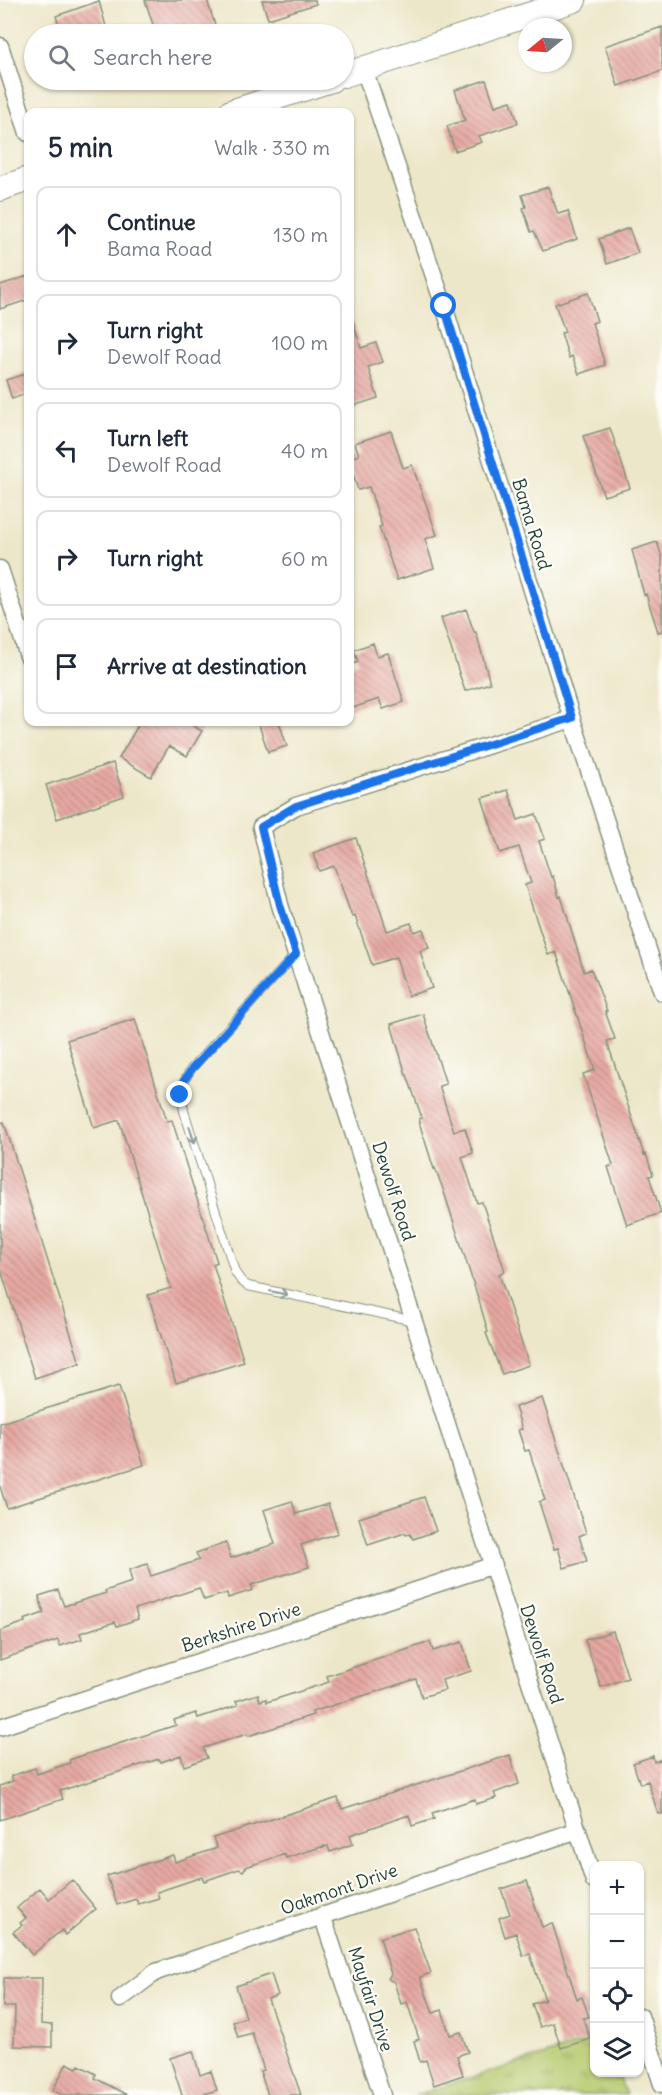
<!DOCTYPE html>
<html lang="en">
<head>
<meta charset="utf-8">
<style>
	body { margin:0; font-family:Delius,sans-serif; background:#f6f6f7; color:#1f2937 }
	.controls { position:absolute; right:18px; bottom:18px; display:grid; overflow:hidden; border-radius:12px; box-shadow:0 2px 4px #0004 }
	.controls button { width:54px; height:54px; display:grid; place-items:center; padding:0; border:0; border-bottom:2px solid #e0e1e3; background:#fff; color:#1f2937; font:30px sans-serif }
	.compass { position:absolute; left:518px; top:18px; width:54px; height:54px; border-radius:50%; background:#fff; box-shadow:0 2px 4px #0004; rotate:252deg }
	.stop { position:absolute; width:18px; height:18px; margin:-14px; border:4px solid #1a73e8; border-radius:50%; background:#fff }
	.stop.end { background:#1a73e8; border-color:#fff; box-shadow:0 2px 6px #0008 }
	.list { margin:0; padding:0; list-style:none }
	h2 { display:flex; justify-content:space-between; align-items:center; height:78px; margin:0; padding:0 24px; font-size:26px }
	h2 small { font-size:20px; font-weight:400; color:#747a83 }
	.list li { display:grid; grid-template-columns:39px 1fr auto; gap:18px; align-items:center; box-sizing:border-box; height:96px; margin:0 12px 12px; padding:0 12px; border:2px solid #e0e1e3; border-radius:12px }
	.list b { display:block; font-size:22px; white-space:nowrap }
	.list p { margin:0; font-size:20px; white-space:nowrap; color:#747a83 }
	.list em { font-size:20px; font-style:normal; color:#747a83 }
	.icon { flex:none; width:33px; height:33px; fill:none; stroke:currentColor; stroke-width:2; stroke-linecap:round; stroke-linejoin:round }
	.map { position:relative; flex:none; width:662px; height:2095px; overflow:hidden }
	.search { position:absolute; background:#fff; box-shadow:0 2px 4px #0004; left:24px; top:24px; width:330px; height:66px; display:flex; align-items:center; gap:15px; box-sizing:border-box; padding:0 21px; border-radius:33px; color:#747a83; font-size:22px }
	.panel { position:absolute; background:#fff; box-shadow:0 2px 4px #0004; left:24px; top:108px; width:330px; height:618px; border-radius:12px }
	.map>svg:first-child { display:block }
	.grass { fill:url(#grass-tufts); stroke:#6a8350; stroke-width:1.5 }
	.building { fill:url(#building-back-hatch) }
	.lines { fill:none; stroke-linecap:round; stroke-linejoin:round }
	.service-casing { stroke:#86927e; stroke-width:10 }
	.minor-casing { stroke:#86927e; stroke-width:19 }
	.secondary-casing { stroke:#86927e; stroke-width:26 }
	.service { stroke:#fff; stroke-width:8 }
	.minor { stroke:#fff; stroke-width:16 }
	.secondary { stroke:#fff; stroke-width:24 }
	.oneway { stroke:#8f9e9a }
	.route { stroke:#1a73e8; stroke-width:8 }
	.labels { text-anchor:middle; dominant-baseline:central; stroke-width:4.5; stroke-linejoin:round; paint-order:stroke }
	.street-label { font-size:18px; fill:#1f3d34; stroke:#fdfcf7 }
</style>
</head>
<body>
<div class="map">
<svg width="662" height="2095" viewBox="0 0 662 2095">
	<defs>
		<pattern id="grass-tufts" width="24" height="20" patternUnits="userSpaceOnUse" patternTransform="scale(1.5)"><rect width="24" height="20" fill="#b5c96d"/><path d="M3 7l-1-3M5 7V3M7 7l1-3M15 17l-1-3M17 17v-4M19 17l1-3" fill="none" stroke="#93a45a"/></pattern>
		<pattern id="building-back-hatch" width="6" height="6" patternUnits="userSpaceOnUse" patternTransform="scale(1.5)"><rect width="6" height="6" fill="#e7a8a2"/><path d="M-1 5l2 2M0 0l6 6M5-1l2 2" fill="none" stroke="#bb8a85"/></pattern>
	</defs>
	<rect width="100%" height="100%" fill="#fdfcf7"/>
	<filter id="ink" filterUnits="userSpaceOnUse"><feTurbulence type="fractalNoise" baseFrequency=".0167" numOctaves="2"/><feDisplacementMap in="SourceGraphic" scale="12" xChannelSelector="R" yChannelSelector="G"/><feConvolveMatrix kernelMatrix="1 2 1 2 8 2 1 2 1" color-interpolation-filters="sRGB"/></filter>
	<filter id="wash" filterUnits="userSpaceOnUse"><feTurbulence type="fractalNoise" baseFrequency=".008" numOctaves="4" result="noise"/><feDisplacementMap in="SourceGraphic" scale="24" xChannelSelector="R" yChannelSelector="G"/><feGaussianBlur stdDeviation="1.35" result="paint"/><feColorMatrix in="noise" values="0 0 0 0 0 0 0 0 0 0 0 0 0 0 0 0 0 1.4 0 .05"/><feComposite in="paint" operator="in"/></filter>
	<g filter="url(#wash)">
		<rect width="100%" height="100%" fill="#ede7c9"/>
		<path class="grass" d="M594 2040V2072L618 2073 626 2095H415Z"/>
		<g id="blocks">
			<path class="building" d="M145 0H207L217 31 206 34H156Z
				M262 0H315L316 4 268 19Z
				M99 1 108 34H62L56 16Z
				M662 27V71L618 86 605 46Z
				M486 80 495 106 511 101 518 123 479 136 482 142 455 151 447 126 465 120 455 90Z
				M548 187 558 214 568 211 577 239 543 251 534 231 531 232 523 208 526 207 522 195Z
				M629 228 638 253 607 264 599 239Z
				M28 276V300L0 309V285Z
				M588 293 597 321 592 323 605 365 579 374 572 356 569 358 561 333 565 332 555 304Z
				M353 322 361 348 376 343 383 362 368 367 378 398 350 407V323Z
				M28 373V393L12 399 6 380Z
				M610 428 630 488 604 496 583 436Z
				M391 431 403 468 412 465 437 535 425 539 434 568 397 580 379 527 382 526 369 487 358 490 350 464V458L359 455 355 443Z
				M657 542 662 557V631L658 632 646 594 644 595 632 550Z
				M466 609 474 632H476L490 683 465 691 441 618Z
				M373 643 377 656 388 653 404 702 383 709 379 699 350 709V665L358 662 354 650Z
				M140 722H187L202 731 187 756 169 746 151 777 119 758Z
				M258 722H279L287 746 268 752Z
				M113 763 124 796 57 819 46 785Z
				M508 790 518 820 536 814 545 839 539 841 551 877 553 876 559 897 561 896 584 972 591 969 607 1011H605L615 1039 607 1041 644 1155 646 1154 653 1175 649 1176 661 1213 627 1225 608 1167 613 1165 583 1074 595 1070 556 952 548 955 525 885 531 883 519 847 500 853 482 798Z
				M356 838 387 931 411 923 414 932 423 929 429 948 420 951 432 988 408 996 396 957 372 965 355 916 352 917 334 866 319 871 313 853Z
				M423 1014 446 1084 439 1086 454 1131 465 1128 473 1153 462 1157 477 1203 482 1202 505 1271 499 1274 529 1365 502 1374 486 1333 488 1332 480 1304 443 1189 435 1168 434 1169 419 1122H420L419 1119 422 1118 407 1075H406L391 1024Z
				M135 1019 167 1121 172 1120 217 1262 213 1264 244 1362 176 1383 148 1295 171 1288 119 1120 94 1128 67 1040Z
				M4 1122 80 1363 35 1378 0 1267V1123Z
				M119 1386 144 1465 7 1508 0 1487V1423Z
				M542 1398 586 1533 579 1536 587 1561 564 1568 558 1548 554 1549 539 1502 545 1500 529 1450 525 1451 518 1430 522 1429 515 1407Z
				M424 1497 436 1531 413 1539 410 1534 406 1535 405 1533 368 1545 359 1518Z
				M292 1501 296 1514 328 1504 338 1533 301 1545 309 1567 251 1585 253 1590 228 1598 227 1593 204 1600 199 1588 135 1609 138 1619 117 1626 115 1622 80 1633 82 1639 60 1646 58 1640 0 1660V1631L25 1622 24 1620 44 1613 39 1596 58 1590 64 1606 106 1593 105 1591 132 1582 129 1570 147 1564 151 1576 199 1560 196 1553 226 1543 231 1558 275 1544 264 1510Z
				M613 1631 628 1678 601 1687 585 1640Z
				M430 1642 433 1651 462 1642 471 1671 442 1680 445 1690 422 1697 416 1679 312 1712 313 1715 248 1736 247 1734 203 1748 207 1758 184 1766 181 1755 161 1762 159 1759 60 1791 63 1799 0 1820V1786L13 1781 11 1776 35 1768 37 1774 70 1763 69 1760 176 1725 174 1720 196 1713 198 1718 238 1705 236 1701 258 1694 260 1701 266 1699 267 1702 329 1682 327 1676Z
				M510 1755 519 1784 494 1793 496 1798 476 1804 475 1799 432 1813 434 1819 412 1826 409 1815 350 1835 353 1844 330 1852 328 1846 324 1847V1846L286 1858 285 1854 246 1867 243 1871 239 1869 204 1881 202 1877 157 1892 159 1898 138 1904 136 1899 117 1905 107 1876 173 1855 175 1862 217 1848 213 1838 338 1798 342 1809Z
				M653 1756 654 1762 662 1759V1814H658L648 1781 640 1784 633 1763Z
				M72 1880 96 1909 65 1935 62 1930 32 1955 13 1932 22 1925 20 1923 26 1918 17 1908 40 1888 49 1899Z
				M527 1881 542 1927 552 1923 577 1999 582 1997 589 2017 583 2018 590 2039 561 2048 553 2023 540 2027 532 2004 545 2000 530 1954 523 1956 516 1933 505 1937 499 1918 510 1914 501 1889Z
				M414 1927 431 1973 420 1977 433 2013 442 2010 450 2035 461 2032 468 2052 457 2056 463 2075 434 2085 426 2060 420 2062 414 2041 419 2039 407 2002 401 2004 394 1982 388 1979 391 1974 380 1938Z
				M271 1974 278 1995 268 1999 301 2095H268L260 2071 264 2070 252 2033 238 2037 233 2022 246 2017 236 1986Z
				M4 1978H42L41 2024 52 2025V2047L14 2046 15 2007H3Z
				M193 2051 200 2075 211 2071 217 2090 200 2095H182L170 2058Z
				M67 2063 77 2068 79 2065 96 2074 95 2078 127 2095H62L53 2090Z"/>
		</g>
	</g>
	<g filter="url(#ink)">
		<use href="#blocks" fill-opacity="0" stroke="#86927e" stroke-width="1.5"/>
		<g class="lines">
			<defs>
				<path id="service" d="M296 954 191 1069C180 1087 180 1091 184 1111L235 1272 241 1281 248 1286 415 1321"/>
				<path id="minor" d="M0 46 28 133
					M364 69 444 306 572 719 662 992
					M0 569 28 656
					M572 719 296 806 261 827 280 905 594 1881
					M0 1727 494 1565
					M322 1915 382 2095
					M120 1999 156 1972 578 1830
					M640 2016 662 2084"/>
				<path id="secondary" d="M344 75 574 0
					M231 112 331 80
					M0 189 28 179"/>
			</defs>
			<use href="#service" class="service-casing"/>
			<use href="#minor" class="minor-casing"/>
			<use href="#secondary" class="secondary-casing"/>
			<use href="#service" class="service"/>
			<use href="#minor" class="minor"/>
			<use href="#secondary" class="secondary"/>
		</g>
		<defs><path id="oneway-shaft" d="M-6 0H5M1.5-3L5.5 0L1.5 3" fill="none" stroke-width="1.6" stroke-linecap="round" stroke-linejoin="round" transform="scale(1.5)"/></defs>
		<g class="oneway">
			<use href="#oneway-shaft" transform="translate(192 1135) rotate(73)"/>
			<use href="#oneway-shaft" transform="translate(279 1293) rotate(12)"/>
		</g>
	</g>
	<g class="lines" filter="url(#ink)">
		<path class="route" d="M180 1095 182 1084 191 1070 296 954 280 905 261 827 296 806 572 718 444 306"/>
	</g>
	<g class="labels">
		<g class="street-label">
			<text transform="translate(532 524) rotate(73)">Bama Road</text>
			<text transform="translate(394 1191) rotate(72)">Dewolf Road</text>
			<text transform="translate(241 1627) rotate(-18)">Berkshire Drive</text>
			<text transform="translate(542 1654) rotate(72)">Dewolf Road</text>
			<text transform="translate(339 1889) rotate(-19)">Oakmont Drive</text>
			<text transform="translate(371 1999) rotate(72)">Mayfair Drive</text>
		</g>
	</g>
</svg>
<div class="controls">
<button>+</button>
<button>−</button>
<button><svg class="icon" aria-label="locate" viewBox="0 0 24 24"><circle cx="12" cy="12" r="6"/><path d="M12 2v4M12 18v4M2 12h4M18 12h4"/></svg></button>
<button><svg class="icon" aria-label="layers" viewBox="0 0 24 24"><path d="M12 4l9 5-9 5-9-5zM3 14l9 5 9-5"/></svg></button>
</div>
<svg class="compass" viewBox="-18 -18 36 36"><path d="M0-13l5 13h-10z" fill="#e53935"/><path d="M0 13l5-13h-10z" fill="#747a83"/></svg>
<div class="stop" style="left:444px;top:306px"></div>
<div class="stop end" style="left:180px;top:1095px"></div>
<div class="search"><svg class="icon" aria-label="search" viewBox="0 0 24 24"><circle cx="10" cy="10" r="6"/><path d="M15 15l6 6"/></svg>Search here</div>
<section class="panel">
<h2>5 min<small>Walk · 330 m</small></h2>
<ul class="list">
<li><svg class="icon" aria-label="ahead" viewBox="0 0 24 24"><path d="M12 20V5M6 11l6-6 6 6"/></svg><div><b>Continue</b><p>Bama Road</p></div><em>130 m</em></li>
<li><svg class="icon" aria-label="right" viewBox="0 0 24 24"><path d="M7 20v-9h11M14 6l5 5-5 5"/></svg><div><b>Turn right</b><p>Dewolf Road</p></div><em>100 m</em></li>
<li><svg class="icon" aria-label="left" viewBox="0 0 24 24"><path d="M17 20v-9H6M10 6l-5 5 5 5"/></svg><div><b>Turn left</b><p>Dewolf Road</p></div><em>40 m</em></li>
<li><svg class="icon" aria-label="right" viewBox="0 0 24 24"><path d="M7 20v-9h11M14 6l5 5-5 5"/></svg><div><b>Turn right</b></div><em>60 m</em></li>
<li><svg class="icon" aria-label="arrive" viewBox="0 0 24 24"><path d="M6 21V4h12l-3 4 3 4H6"/></svg><div><b>Arrive at destination</b></div></li>
</ul>
</section>
</div>
</body>
</html>
